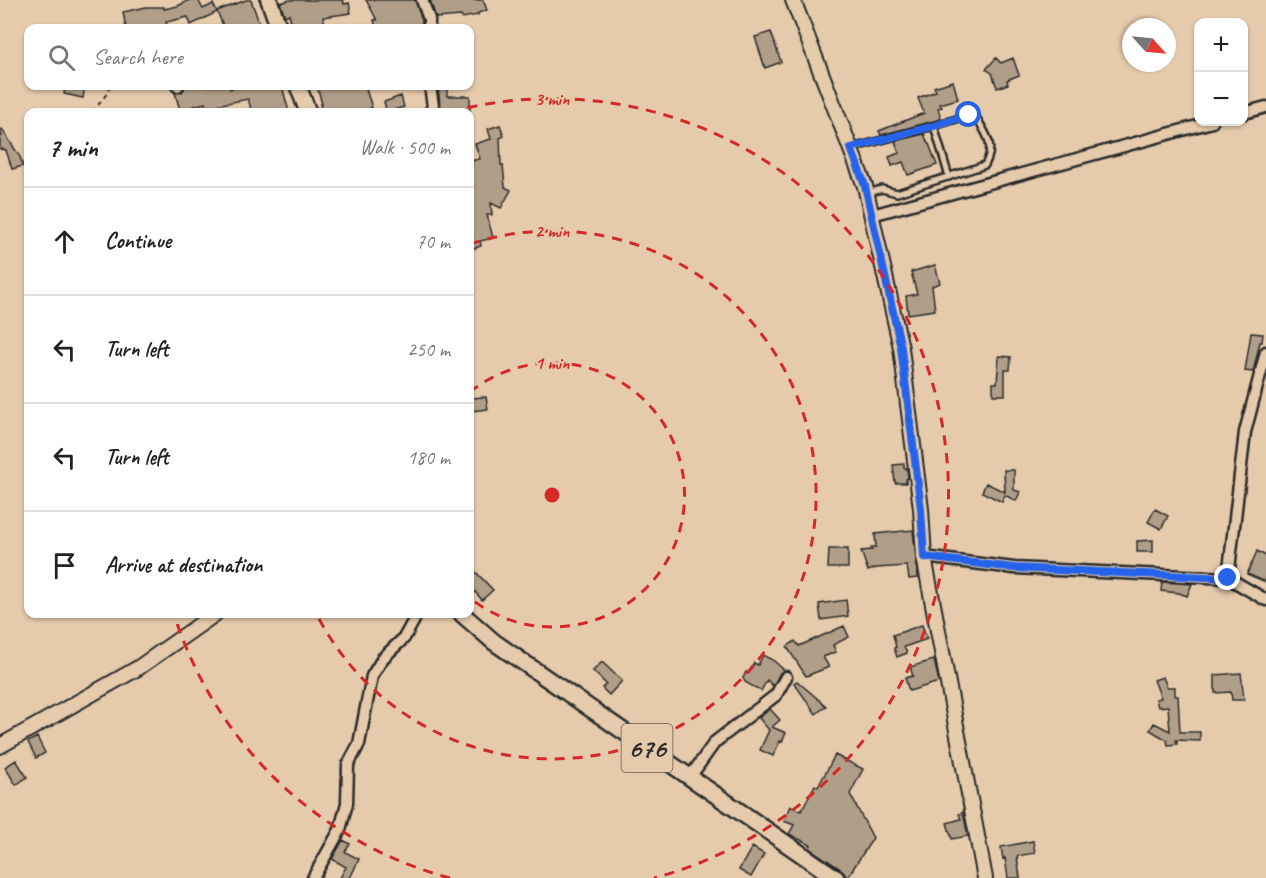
<!DOCTYPE html>
<html lang="en">
<head>
<meta charset="utf-8">
<style>
	body { margin:0; font-family:Caveat,sans-serif; background:#f6f6f6; color:#222 }
	.controls { position:absolute; right:18px; top:18px; display:grid; overflow:hidden; border-radius:12px; box-shadow:0 2px 4px #0004 }
	.controls button { width:54px; height:54px; display:grid; place-items:center; padding:0; border:0; border-bottom:2px solid #e0e0e0; background:#fff; color:#222; font:30px sans-serif }
	.compass { position:absolute; left:1122px; top:18px; width:54px; height:54px; border-radius:50%; background:#fff; box-shadow:0 2px 4px #0004; rotate:117deg }
	.stop { position:absolute; width:18px; height:18px; margin:-14px; border:4px solid #2563eb; border-radius:50%; background:#fff }
	.stop.end { background:#2563eb; border-color:#fff; box-shadow:0 2px 6px #0008 }
	.list { margin:0; padding:0; list-style:none }
	h2 { display:flex; justify-content:space-between; align-items:center; height:78px; margin:0; padding:0 24px; font-size:26px }
	h2 small { font-size:20px; font-weight:400; color:#767676 }
	.list li { display:grid; grid-template-columns:39px 1fr auto; gap:18px; align-items:center; box-sizing:border-box; height:108px; padding:0 24px; border-top:2px solid #e0e0e0 }
	.list b { display:block; font-size:22px; white-space:nowrap }
	.list em { font-size:20px; font-style:normal; color:#767676 }
	.icon { flex:none; width:33px; height:33px; fill:none; stroke:currentColor; stroke-width:2; stroke-linecap:round; stroke-linejoin:round }
	.map { position:relative; flex:none; width:1266px; height:878px; overflow:hidden }
	.search { position:absolute; background:#fff; box-shadow:0 2px 4px #0004; left:24px; top:24px; width:450px; height:66px; display:flex; align-items:center; gap:15px; box-sizing:border-box; padding:0 21px; border-radius:12px; color:#767676; font-size:22px }
	.panel { position:absolute; background:#fff; box-shadow:0 2px 4px #0004; left:24px; top:108px; width:450px; height:510px; border-radius:12px }
	.map>svg:first-child { display:block }
	.building { fill:#b19e88; stroke:#2b2b2b; stroke-width:1.5 }
	.lines { fill:none; stroke-linecap:round; stroke-linejoin:round }
	.lane-casing { stroke:#2b2b2b; stroke-width:10 }
	.street-casing { stroke:#2b2b2b; stroke-width:15 }
	.secondary-casing { stroke:#2b2b2b; stroke-width:18 }
	.primary-casing { stroke:#2b2b2b; stroke-width:20 }
	.path { stroke:#2b2b2b; stroke-width:2; stroke-dasharray:4.5 4.5; stroke-linecap:butt }
	.lane { stroke:#e5caac; stroke-width:5 }
	.street { stroke:#e5caac; stroke-width:10 }
	.secondary { stroke:#e5caac; stroke-width:14 }
	.primary { stroke:#e5caac; stroke-width:15 }
	.route { stroke:#2563eb; stroke-width:8 }
	.ring { fill:none; stroke:#d62828; stroke-width:3; stroke-dasharray:10 8 }
	.labels { text-anchor:middle; dominant-baseline:central; stroke-width:4.5; stroke-linejoin:round; paint-order:stroke }
	.shield { fill:#e5caac; stroke:#635b52; stroke-width:1.5 }
	.shield-label { font-size:27px; font-weight:bold; fill:#2b2b2b }
	.centre { fill:#d62828; stroke:#e5caac; stroke-width:3 }
	.ring-label { font-size:18px; text-anchor:middle; font-weight:bold; fill:#d62828; stroke:#e5caac; stroke-width:4.5; stroke-linejoin:round; paint-order:stroke }
</style>
</head>
<body>
<div class="map">
<svg width="1266" height="878" viewBox="0 0 1266 878">
	<rect width="100%" height="100%" fill="#e5caac"/>
	<filter id="ink" filterUnits="userSpaceOnUse"><feTurbulence type="fractalNoise" baseFrequency=".0167" numOctaves="2"/><feDisplacementMap in="SourceGraphic" scale="12" xChannelSelector="R" yChannelSelector="G"/><feConvolveMatrix kernelMatrix="1 2 1 2 8 2 1 2 1" color-interpolation-filters="sRGB"/></filter>
	<g filter="url(#ink)">
		<path class="building" d="M189 0H198L203 9 213 4 217 12 191 25 188 17 166 22 168 28H126L123 12 146 7H164V9L178 6Z
			M246 0H251L261 28H224L217 11Z
			M290 0H343L344 4 349 3 351 13 323 17 326 28H293L289 14 285 16 280 3Z
			M366 0H415L422 20V28H376L374 20H377Z
			M430 0H483L487 10 478 13V15L462 18 461 16 436 18Z
			M771 32 781 62 765 68 755 37Z
			M996 58 1001 63 1013 58 1019 75 1007 80 1008 84 997 88 992 73 986 69Z
			M953 81 958 99 940 104 942 107 938 108 941 119 881 135 879 131 924 113 918 98 936 91 934 87Z
			M65 86H85L83 98 64 94Z
			M185 86H229L230 89 244 86H282L289 112H252L248 99 206 107 205 103 180 110 175 93 182 92Z
			M317 86H365L372 108 357 112H322L320 104H322Z
			M438 86H447V96H470V112H438L440 105Z
			M401 96 404 107 387 112 384 102Z
			M500 125 504 136 500 138 501 165H503L505 187 511 190 501 208 491 203 492 215H487L493 238 480 241 481 246 472 249 470 241V164L474 160 480 159 475 144 491 139 488 129Z
			M2 129 20 157 23 166 12 169 6 150 0 149V136H2L0 130Z
			M924 134 928 144H929L937 165 908 175 903 162 892 166 889 157 899 153 895 141Z
			M935 265 940 283 932 286 935 310 908 314 906 296 917 294 911 272Z
			M1251 333 1263 334 1262 342H1260L1253 372 1245 371Z
			M999 356 1011 357 1010 370H1005V395H993V383H997Z
			M486 397 488 409 471 411 470 398Z
			M904 464V468H907L908 478 906 479V483H895L893 465Z
			M1004 470H1014V490L1020 492 1016 501 1005 495 1002 502 982 492 986 483 1005 492Z
			M1155 509 1168 516 1161 529 1148 522Z
			M913 530 918 578 909 579 907 566 876 568 868 571 861 551 872 550 871 547H876L875 534Z
			M1153 540V552H1137V541Z
			M829 549H848V568H828Z
			M1257 551 1266 556V582L1247 574Z
			M470 566 493 590 482 600 470 586Z
			M1162 582 1192 584 1187 596 1179 593 1161 591Z
			M846 600 848 616 821 620 819 604Z
			M922 625 927 639 904 647 907 653 897 657 894 648 896 647 893 635Z
			M844 626 849 637 833 645 836 652 823 657 829 667 806 676 787 647 795 641 799 646Z
			M763 655 774 661 784 670 780 673 773 686 767 680 761 691 745 682 743 678 746 672 749 673 754 663 758 665Z
			M934 660 939 682 909 691 905 678 913 676 910 667Z
			M602 662 622 681 609 695 602 688 606 684 593 671Z
			M1241 673 1244 700H1232L1231 692 1215 693V675Z
			M1163 677 1167 687H1175V696H1178L1180 732H1200V741L1176 740 1177 744 1168 745 1167 740 1150 730 1154 723 1170 731 1168 706 1158 707 1156 699 1161 698 1154 680Z
			M797 681 826 706 816 714 794 683Z
			M770 709 780 720 772 727 786 733 782 742 780 741 773 756 760 750 769 730 759 718Z
			M37 737 45 753 36 758 28 742Z
			M835 755 863 769 850 794 873 838 847 878 842 870 809 848 811 845 789 834 794 825 784 821 791 806 801 811 815 785 818 787Z
			M16 760 27 777 16 785 5 767Z
			M963 812 968 836 952 839 947 823 961 819 959 814Z
			M343 840 350 844 345 852 359 859 350 878H340L346 867 332 859Z
			M1033 841 1035 853 1017 856 1020 878H1008L1005 858 1003 859 1001 847Z
			M752 847 764 854 751 877 739 870Z"/>
		<g class="lines">
			<defs>
				<path id="lane" d="M934 126 949 177
					M852 148 934 126 969 115 976 117C986 134 996 145 985 165L897 193 882 189 867 193"/>
				<path id="street" d="M422 0 429 19V28
					M177 86H178
					M430 86 433 106 430 112
					M1244 113 1266 107
					M872 215 1212 122
					M924 557 1014 568 1228 578 1266 600
					M1228 578 1245 432 1266 352
					M690 777 715 742 776 695 786 677
					M313 878 340 830 347 803 348 765 359 744 372 676 383 658 404 638 414 620 415 614"/>
				<path id="secondary" d="M793 0 865 186 901 348 921 509 924 557 985 878
					M0 746 138 668 215 614"/>
				<path id="primary" d="M269 0 279 28
					M298 86 308 112
					M462 614 494 642 836 878"/>
			</defs>
			<use href="#lane" class="lane-casing"/>
			<use href="#street" class="street-casing"/>
			<use href="#secondary" class="secondary-casing"/>
			<use href="#primary" class="primary-casing"/>
			<path class="path" d="M93 112 108 92 110 86"/>
			<use href="#lane" class="lane"/>
			<use href="#street" class="street"/>
			<use href="#secondary" class="secondary"/>
			<use href="#primary" class="primary"/>
		</g>
	</g>
	<g class="lines" filter="url(#ink)">
		<path class="route" d="M969 115 934 126 851 148 865 186 901 348 921 509 924 557 1014 568 1228 578"/>
	</g>
	<g class="ring">
		<path d="M470 392A132 132 0 1 1 470 598"/>
		<path d="M470 244A264 264 0 1 1 317 615"/>
		<path d="M450 878A396 396 0 0 1 174 614M450 112A396 396 0 1 1 654 878"/>
	</g>
	<g class="labels">
		<rect class="shield" x="621.5" y="724" width="51" height="48" rx="4.5"/>
		<g class="shield-label">
			<text x="647" y="748">676</text>
		</g>
	</g>
	<circle cx="552" cy="495" r="9" class="centre"/>
	<g class="ring-label">
		<text x="552" y="105">3 min</text>
		<text x="552" y="237">2 min</text>
		<text x="552" y="369">1 min</text>
	</g>
</svg>
<div class="controls">
<button>+</button>
<button>−</button>
</div>
<svg class="compass" viewBox="-18 -18 36 36"><path d="M0-13l5 13h-10z" fill="#e53935"/><path d="M0 13l5-13h-10z" fill="#767676"/></svg>
<div class="stop" style="left:969px;top:115px"></div>
<div class="stop end" style="left:1228px;top:578px"></div>
<div class="search"><svg class="icon" aria-label="search" viewBox="0 0 24 24"><circle cx="10" cy="10" r="6"/><path d="M15 15l6 6"/></svg>Search here</div>
<section class="panel">
<h2>7 min<small>Walk · 500 m</small></h2>
<ul class="list">
<li><svg class="icon" aria-label="ahead" viewBox="0 0 24 24"><path d="M12 20V5M6 11l6-6 6 6"/></svg><div><b>Continue</b></div><em>70 m</em></li>
<li><svg class="icon" aria-label="left" viewBox="0 0 24 24"><path d="M17 20v-9H6M10 6l-5 5 5 5"/></svg><div><b>Turn left</b></div><em>250 m</em></li>
<li><svg class="icon" aria-label="left" viewBox="0 0 24 24"><path d="M17 20v-9H6M10 6l-5 5 5 5"/></svg><div><b>Turn left</b></div><em>180 m</em></li>
<li><svg class="icon" aria-label="arrive" viewBox="0 0 24 24"><path d="M6 21V4h12l-3 4 3 4H6"/></svg><div><b>Arrive at destination</b></div></li>
</ul>
</section>
</div>
</body>
</html>
